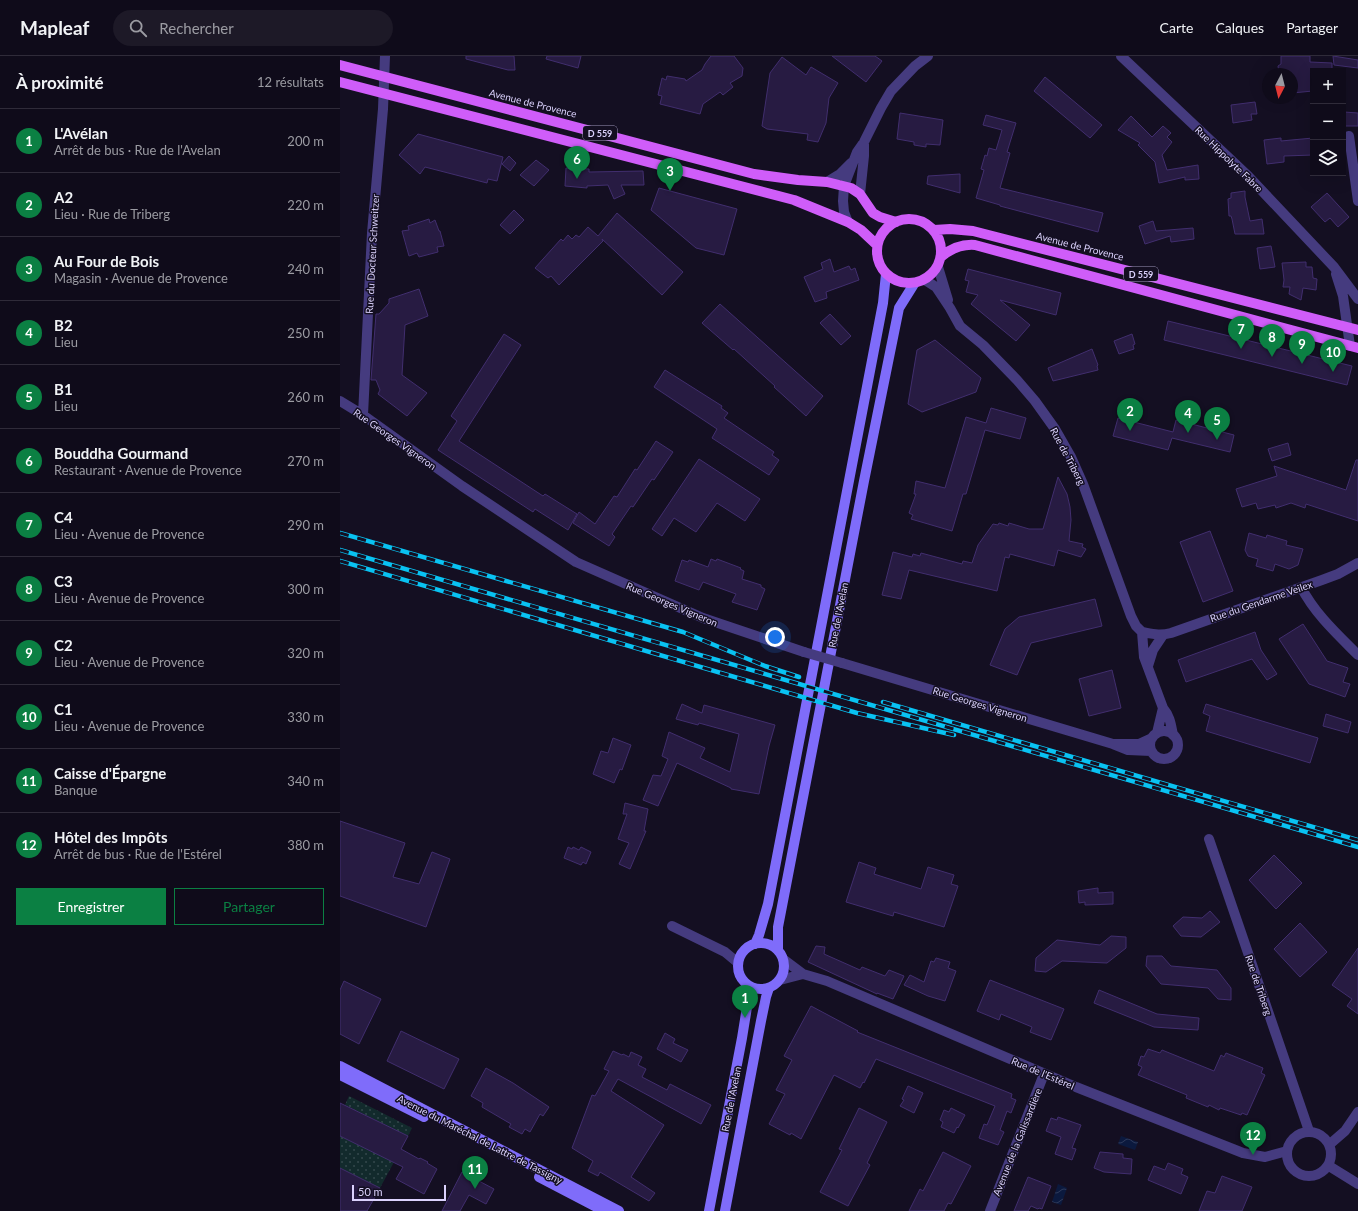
<!DOCTYPE html>
<html lang="fr">
<head>
<meta charset="utf-8">
<style>
	body { margin:0; font-family:Lato,sans-serif; background:#1d1927; color:#f1f3f6 }
	.controls { position:absolute; right:12px; top:12px; display:grid; overflow:hidden; border-radius:0px; box-shadow:0 4px 16px #0002 }
	.controls button { width:36px; height:36px; display:grid; place-items:center; padding:0; border:0; border-bottom:1px solid #2f2b39; background:#0f0b1a; color:#f1f3f6; font:20px sans-serif }
	.compass { position:absolute; left:922px; top:12px; width:36px; height:36px; border-radius:50%; background:#0f0b1a; box-shadow:0 4px 16px #0002; rotate:187deg }
	.scale { position:absolute; left:12px; bottom:10px; width:94px; box-sizing:border-box; padding-left:4px; border:2px solid #dbd2fd; border-top:0; font-size:11px; line-height:14px; white-space:nowrap; color:#dbd2fd; -webkit-text-stroke:3px #140f22; paint-order:stroke }
	.you { position:absolute; left:435px; top:581px; width:14px; height:14px; margin:-10px; border:3px solid #fff; border-radius:50%; background:#1a73e8; box-shadow:0 0 0 6px #1a73e833 }
	.badge { display:grid; place-items:center; width:26px; height:26px; border-radius:50%; background:#0b8043; color:#fff; font-size:13px; font-weight:700 }
	.pin { position:absolute; translate:-50% -33px; filter:drop-shadow(0 1px 2px #0008) }
	.pin::after { content:''; position:absolute; top:21px; width:14px; height:12px; background:inherit; clip-path:polygon(0 0,100% 0,50% 100%) }
	.list { margin:0; padding:0; list-style:none }
	h2 { display:flex; justify-content:space-between; align-items:center; height:52px; margin:0; padding:0 16px; font-size:17px }
	h2 small { font-size:13px; font-weight:400; color:#9b9ba2 }
	.list li { display:grid; grid-template-columns:26px 1fr auto; gap:12px; align-items:center; box-sizing:border-box; height:64px; padding:0 16px; border-top:1px solid #2f2b39 }
	.list b { display:block; font-size:15px; white-space:nowrap }
	.list p { margin:0; font-size:13px; white-space:nowrap; color:#9b9ba2 }
	.list em { font-size:13px; font-style:normal; color:#9b9ba2 }
	.actions { display:flex; gap:8px; padding:12px 16px }
	.actions a { flex:1; padding:9px 0; border:1px solid #0b8043; border-radius:0px; text-align:center; font-size:14px; color:#0b8043 }
	.actions .main { background:#0b8043; color:#fff }
	.icon { flex:none; width:22px; height:22px; fill:none; stroke:currentColor; stroke-width:2; stroke-linecap:round; stroke-linejoin:round }
	.map { position:relative; flex:none; width:1018px; height:1155px; overflow:hidden }
	header { display:flex; align-items:center; gap:24px; box-sizing:border-box; height:56px; padding:0 20px; background:#0f0b1a; border-bottom:1px solid #2f2b39 }
	header strong { font-size:19px }
	nav { display:flex; gap:22px; margin-inline-start:auto; font-size:14px }
	.search { width:280px; height:36px; background:#1d1927; display:flex; align-items:center; gap:10px; box-sizing:border-box; padding:0 14px; border-radius:22px; color:#9b9ba2; font-size:15px }
	main { display:flex }
	aside { flex:1; background:#0f0b1a }
	.map>svg:first-child { display:block }
	.grass { fill:url(#grass-dots) }
	.water { fill:url(#water-waves) }
	.building { fill:#271b42; stroke:#412e6e }
	.lines { fill:none; stroke-linecap:round; stroke-linejoin:round }
	.minor { stroke:#453b7f; stroke-width:10 }
	.tertiary { stroke:#453b7f; stroke-width:10 }
	.secondary { stroke:#7f6cfa; stroke-width:10 }
	.primary { stroke:#cf5df9; stroke-width:10 }
	.rail-casing { stroke:#09c2f2; stroke-width:4.5 }
	.rail { stroke:#140f22; stroke-width:3; stroke-dasharray:9; stroke-linecap:butt }
	.minor-bridge { stroke:#453b7f; stroke-width:10 }
	.labels { text-anchor:middle; dominant-baseline:central; stroke-width:3; stroke-linejoin:round; paint-order:stroke }
	.shield { fill:#140f22; stroke:#9f98bb; stroke-width:1 }
	.shield-label { font-size:9px; font-weight:bold; fill:#dbd2fd }
	.street-label { font-size:10px; fill:#dbd2fd; stroke:#140f22 }
</style>
</head>
<body>
<header>
<strong>Mapleaf</strong>
<div class="search"><svg class="icon" aria-label="search" viewBox="0 0 24 24"><circle cx="10" cy="10" r="6"/><path d="M15 15l6 6"/></svg>Rechercher</div>
<nav><a>Carte</a><a>Calques</a><a>Partager</a></nav>
</header>
<main>
<aside>
<h2>À proximité<small>12 résultats</small></h2>
<ul class="list">
<li><span class="badge">1</span><div><b>L'Avélan</b><p>Arrêt de bus · Rue de l'Avelan</p></div><em>200 m</em></li>
<li><span class="badge">2</span><div><b>A2</b><p>Lieu · Rue de Triberg</p></div><em>220 m</em></li>
<li><span class="badge">3</span><div><b>Au Four de Bois</b><p>Magasin · Avenue de Provence</p></div><em>240 m</em></li>
<li><span class="badge">4</span><div><b>B2</b><p>Lieu</p></div><em>250 m</em></li>
<li><span class="badge">5</span><div><b>B1</b><p>Lieu</p></div><em>260 m</em></li>
<li><span class="badge">6</span><div><b>Bouddha Gourmand</b><p>Restaurant · Avenue de Provence</p></div><em>270 m</em></li>
<li><span class="badge">7</span><div><b>C4</b><p>Lieu · Avenue de Provence</p></div><em>290 m</em></li>
<li><span class="badge">8</span><div><b>C3</b><p>Lieu · Avenue de Provence</p></div><em>300 m</em></li>
<li><span class="badge">9</span><div><b>C2</b><p>Lieu · Avenue de Provence</p></div><em>320 m</em></li>
<li><span class="badge">10</span><div><b>C1</b><p>Lieu · Avenue de Provence</p></div><em>330 m</em></li>
<li><span class="badge">11</span><div><b>Caisse d'Épargne</b><p>Banque</p></div><em>340 m</em></li>
<li><span class="badge">12</span><div><b>Hôtel des Impôts</b><p>Arrêt de bus · Rue de l'Estérel</p></div><em>380 m</em></li>
</ul>
<div class="actions"><a class="main">Enregistrer</a><a>Partager</a></div>
</aside>
<div class="map">
<svg width="1018" height="1155" viewBox="0 0 1018 1155">
	<defs>
		<pattern id="grass-dots" width="8" height="8" patternUnits="userSpaceOnUse"><rect width="8" height="8" fill="#122a2c"/><path d="M2 2h.1M6 6h.1" fill="none" stroke="#34484c" stroke-width="1.8" stroke-linecap="round"/></pattern>
		<pattern id="water-waves" width="16" height="10" patternUnits="userSpaceOnUse"><rect width="16" height="10" fill="#0b193e"/><path d="M0 5q4-4 8 0t8 0" fill="none" stroke="#2e3a5b"/></pattern>
	</defs>
	<rect width="100%" height="100%" fill="#140f22"/>
	<path class="grass" d="M9 1040 72 1072 68 1080 5 1049Z
		M0 1080 54 1106 40 1132 0 1112Z"/>
	<path class="water" d="M781 1080 798 1086 795 1094 778 1088Z
		M718 1128 727 1132 721 1149 712 1146Z"/>
	<path class="building" d="M126 0H174L175 14H168L126 3Z
		M207 0H241L238 12 206 3Z
		M371 0H394L403 12 402 20 390 27 393 31 383 39 380 36 363 48 360 58 320 48 322 40 318 39 322 22 326 24 327 20 345 23 346 25 362 14 365 8Z
		M492 0H535L542 5 526 26Z
		M941 0H970V6L992 7V15H973V23L971 24 973 35 952 37V18H939L938 10 941 8Z
		M993 0 1018 4V12L994 9Z
		M442 1 466 19 471 11 498 27 489 42 486 67 478 86 467 84 468 78 427 73 422 70 430 17Z
		M705 21 762 69 750 82 694 35Z
		M915 46 917 58H911L912 64 893 67 891 49Z
		M1004 56 1018 57V70H1005Z
		M560 57 603 64 600 89 586 88V91L574 89V86L557 83Z
		M646 59 676 67 667 96 670 97 660 132 763 157 758 176 660 150V149L636 142 644 114 641 113 645 99 647 100 649 92 656 94 662 74 643 69Z
		M791 60 812 81 823 70 831 77 827 81 832 86 822 99 827 114 858 109 859 123 845 124V121L819 127 815 106 798 89 800 87 778 74Z
		M78 78 163 101 157 125 148 123 147 127 85 111 80 118 59 99Z
		M941 82V85L973 82V99L944 100V106L927 108 924 84Z
		M169 100 176 107 170 115 162 108Z
		M196 104 209 114 194 130 180 119Z
		M226 112 249 113V116L303 115 304 129H281L285 138 274 143 268 129 247 130V132L225 130Z
		M620 118V137L587 128 588 120Z
		M319 132 397 153 384 199 356 192 311 154Z
		M905 135V141L910 165 922 163 924 178H895L892 163 891 160H889L888 143 891 142V137Z
		M987 137 1009 161 998 171 990 162 985 166 971 151Z
		M174 154 184 164 170 178 160 169Z
		M277 157 343 216 322 239 262 183 263 185 219 229 211 220 208 222 195 212 221 183 223 185 228 179 232 183 236 179 239 181 248 171 258 180Z
		M89 163 90 167 95 164 99 175H100L104 190 97 191 98 196 79 201 77 197 69 200 62 175 69 174 68 170Z
		M813 165 816 175 853 172 854 183 831 186 830 180 805 188 799 170Z
		M931 190 935 211 920 213 917 192Z
		M490 203 494 216 509 210 511 214 515 212 519 224 486 236 487 242 475 246 464 221 483 213 481 207Z
		M966 206V211H972L973 222 977 223 976 234 963 232 961 244 949 238 950 231H943L944 224 942 207Z
		M628 213 721 237 716 259 660 244 690 269 676 285 631 248 638 239 626 236 629 225 625 224Z
		M79 233 88 260 65 269 62 319 87 337 67 360 38 338 40 334 36 324H31L36 258H39L49 247V243Z
		M380 248 483 340 466 360 434 331 435 330 394 293 393 294 362 267Z
		M490 258 511 280 501 289 480 267Z
		M828 265 1012 310 1007 329 824 284Z
		M164 278 181 289 119 385 203 440 205 438 237 458 228 474 195 453 193 456 98 394 117 365 111 360Z
		M792 278 795 288 793 289 794 293 779 298 774 285Z
		M595 284 641 322 636 336 582 356 568 348 577 294Z
		M752 293 758 309 757 310 758 314 713 325 708 312Z
		M325 314 382 350 381 352 388 357 384 362 434 396 432 399 439 404 429 419 372 382 377 373 314 331Z
		M651 352 686 362 680 383 645 374 626 438H623L612 475 571 463 573 459 569 457 576 438H574L576 425 605 432 626 361 646 367Z
		M778 362 833 376 836 364 894 379 890 396 832 382 828 394 773 380Z
		M316 385 333 396 314 424 312 423 293 451 291 450 272 478 275 481 269 490 233 467 239 456 255 468 274 440 277 441 295 413 297 414Z
		M948 387 951 399 932 405 928 393Z
		M359 403 420 443 405 465 377 447 356 476 334 462 322 480 312 473Z
		M1016 404H1018V465L966 448 965 452 951 447 936 452 935 449 918 453 916 447 902 451 896 433 937 420 934 410 1006 434Z
		M718 421 727 438 730 451 731 464 729 485 743 488 742 491 746 493 741 501 718 494 714 510 670 498 669 502 665 501 657 535 569 514 561 543 542 539 553 496 572 501 573 498 580 500 581 497 622 508 623 505 632 507 638 489 653 468 658 469 659 467 668 470 669 467 689 473H703Z
		M870 475 893 535 863 546 840 486Z
		M909 477 926 482 927 479 947 485 946 489 963 493 958 509 949 513 935 508 933 515 916 510 918 503 908 500 905 494Z
		M371 503 376 505 377 503 401 512 400 513 404 515 402 523 421 529V531L425 533 417 554 392 546 396 538 363 526 359 534 335 525 342 504 348 506 349 504 368 511Z
		M755 543 762 570 691 587 677 619 650 609 665 573 679 561Z
		M963 568 987 605 1008 612 1003 626 1010 628 1005 641 969 628 939 583Z
		M915 576 921 594 937 618 927 624 912 603 846 626 838 604Z
		M772 614 781 652 749 660 739 623Z
		M342 648 362 657 364 649 435 669 429 690 419 738 391 733V732L337 707 318 750 303 744 313 719 321 720 328 703 322 700 329 676 365 692 360 702 390 716 399 678 359 667 358 669 336 663Z
		M866 648 978 682 970 707 866 675 870 660 863 657Z
		M986 658 1011 666 1008 677 983 670Z
		M273 682 291 689 282 714 280 713 274 727 253 718 261 695 268 697Z
		M285 747 308 753 304 775H306L290 813 279 808 289 787 278 783 287 758H283Z
		M0 765 65 787 53 821 79 828 92 796 110 803 86 871 0 840Z
		M228 791 232 793 233 791 239 794 241 791 251 796 246 808 243 806 241 809 224 802Z
		M934 799 962 827 936 853 909 824Z
		M519 806 536 812 534 818 581 833 588 811 614 819 611 828 618 830 604 871 554 856 553 860 506 846Z
		M758 832V837L773 836V848L745 849V846L739 847 738 835Z
		M870 855 880 866 861 881 841 880 833 870 843 861 862 862Z
		M960 867 987 896 960 921 934 893Z
		M771 880 786 881V892L767 907 722 905 706 916 695 915 696 902 717 884 760 889Z
		M476 890 485 891 484 898 520 914 522 911 545 920 549 914 564 920 553 943 537 937V938L468 906Z
		M1018 892V958L1007 950 1012 943 992 929Z
		M807 900H822L831 910 877 914 891 932V944L878 943 868 932 821 928 806 910Z
		M596 902 610 906 608 912 616 915 605 945 588 940 564 929 570 919 584 926 591 905 594 906Z
		M650 924 724 953 711 984 690 976 692 971 661 958 659 964 637 955Z
		M4 925 41 943 19 988 0 978V934Z
		M759 934 817 958 859 962 858 974 814 971 754 947Z
		M471 950 518 975 517 976 672 1038 671 1042 676 1044 671 1057 667 1055 660 1074 664 1076 658 1089 639 1082 644 1068 647 1069 655 1050 536 1003 524 1027 523 1026 520 1032 494 1019 461 1083 451 1077 450 1079 429 1068 445 1038 436 1034 452 1004 444 1000Z
		M61 975 119 1003 104 1033 47 1005Z
		M325 977 335 983 333 987 348 994 341 1006 317 993Z
		M808 993 820 997 822 994 874 1015 881 999 884 1001 886 997 923 1012 921 1017 925 1019 907 1059 902 1057 901 1059 880 1052 879 1054 869 1049 868 1051 846 1042 847 1039 798 1019 802 1011 798 1009 801 1000 804 1001Z
		M273 995 282 999 283 998 289 1001 291 996 302 1001 298 1009 306 1013 302 1021 327 1034 330 1028 371 1049 361 1068 278 1023 271 1035 324 1069 291 1121 315 1137 309 1145 260 1116 258 1120 248 1115 253 1105 232 1092 252 1039 255 1040 269 1015 264 1013Z
		M146 1012 173 1027 209 1051 203 1060 200 1058 190 1076 185 1073 182 1078 169 1071 171 1068 142 1051 143 1047 131 1040Z
		M568 1030 583 1037 574 1057 560 1050 564 1044 562 1043Z
		M0 1047 68 1080 61 1093 79 1103 80 1102 88 1106 87 1107 97 1113 84 1138 56 1123 63 1111 0 1080Z
		M519 1052 547 1066 527 1107 530 1109 508 1150 480 1136 502 1094 499 1093Z
		M611 1052 625 1059 618 1072 617 1071 614 1077 601 1071 603 1066 600 1064 604 1054 609 1056Z
		M718 1061 741 1069 732 1092 736 1093 732 1104 715 1098 721 1081 706 1075 711 1062 717 1064Z
		M603 1096 631 1110 611 1148 608 1147 604 1155H569L580 1133 583 1135Z
		M760 1096 783 1098V1102L792 1103 791 1118 764 1116 754 1112Z
		M828 1107 843 1113 841 1118 848 1121 841 1138 808 1124 814 1110 825 1114Z
		M0 1112 40 1132 27 1155H0Z
		M122 1116 154 1133 146 1148 129 1139 120 1155H102Z
		M882 1120 912 1131 902 1155H859L867 1135 875 1137Z
		M688 1121 711 1130 702 1153 699 1152 698 1153 691 1150 688 1155H674Z"/>
	<g class="lines">
		<path class="minor" d="M781 0 908 120 994 211 1018 243
			M1009 80 1018 145
			M487 126 500 118 511 107
			M520 138 524 100V86
			M508 166 504 156 503 145 504 130 517 96 524 86 541 52 551 35 575 10 588 0
			M598 211 608 244
			M996 218 1003 240 1010 290
			M585 224 596 231 610 252 620 270 643 289 677 324 695 345 715 373 731 401 743 428 791 560 796 570 802 576 804 601 823 652C830 660 831 669 833 679
			M0 345 23 359 122 430 236 506 363 562 464 596
			M23 359 32 177 43 53 45 0
			M961 531C975 558 997 578 1018 599
			M802 576C813 578 820 580 831 577L982 524 998 518 1018 507
			M502 607 773 688
			M808 610 813 594 823 579
			M810 689a14 14 0 1 1 28 0a14 14 0 1 1-28 0Z
			M817 677 823 652
			M811 695 788 694 773 688H799L812 682
			M869 783 969 1075
			M332 870 385 896 397 906
			M990 1088 1005 1075 1018 1056
			M650 1155 704 1018"/>
		<path class="tertiary" d="M443 903 463 918 487 925 736 1031 903 1097 925 1101 947 1095
			M440 924 463 918
			M947 1098a22 22 0 1 1 44 0a22 22 0 1 1-44 0Z
			M989 1110 1018 1128"/>
		<path class="secondary" d="M398 910a23 23 0 1 1 46 0a23 23 0 1 1-46 0Z
			M415 888 419 879 428 848 543 247 546 218
			M438 894V871L524 425 559 252 574 228
			M0 1010 279 1155
			M0 1019 84 1061
			M199 1121 264 1155
			M369 1155 402 982 408 945V931
			M385 1155 421 965 426 941 429 932"/>
		<path class="primary" d="M0 9 414 118 458 124 487 126 511 132 520 138 533 157 540 161 556 166
			M0 26 454 144 508 166 521 174 537 189
			M537 195a32 32 0 1 1 64 0a32 32 0 1 1-64 0Z
			M594 174 610 173 633 175 1018 274
			M602 200C612 192 622 188 635 189L1018 292"/>
		<defs>
			<path id="rail" d="M0 477 343 576 425 610 459 621
				M0 494 1018 791
				M0 505 517 657 614 679
				M543 646 1018 784"/>
		</defs>
		<use href="#rail" class="rail-casing"/>
		<use href="#rail" class="rail"/>
		<path class="minor-bridge" d="M464 596 502 607"/>
	</g>
	<g class="labels">
		<g class="shield">
			<rect x="243" y="70" width="34" height="14" rx="3"/>
			<rect x="784" y="211" width="34" height="14" rx="3"/>
		</g>
		<g class="shield-label">
			<text x="260" y="77">D 559</text>
			<text x="801" y="218">D 559</text>
		</g>
		<g class="street-label">
			<text transform="translate(193 47) rotate(14)">Avenue de Provence</text>
			<text transform="translate(889 103) rotate(44)">Rue Hippolyte Fabre</text>
			<text transform="translate(740 190) rotate(14)">Avenue de Provence</text>
			<text transform="translate(32 198) rotate(-87)">Rue du Docteur Schweitzer</text>
			<text transform="translate(55 383) rotate(35)">Rue Georges Vigneron</text>
			<text transform="translate(728 400) rotate(62)">Rue de Triberg</text>
			<text transform="translate(921 545) rotate(-19)">Rue du Gendarme Veilex</text>
			<text transform="translate(332 548) rotate(23)">Rue Georges Vigneron</text>
			<text transform="translate(498 559) rotate(-79)">Rue de l'Avelan</text>
			<text transform="translate(640 648) rotate(17)">Rue Georges Vigneron</text>
			<text transform="translate(919 929) rotate(71)">Rue de Triberg</text>
			<text transform="translate(703 1017) rotate(23)">Rue de l'Estérel</text>
			<text transform="translate(391 1043) rotate(-79)">Rue de l'Avelan</text>
			<text transform="translate(140 1083) rotate(27)">Avenue du Maréchal de Lattre de Tassigny</text>
			<text transform="translate(677 1086) rotate(-68)">Avenue de la Galissardière</text>
		</g>
	</g>
</svg>
<div class="controls">
<button>+</button>
<button>−</button>
<button><svg class="icon" aria-label="layers" viewBox="0 0 24 24"><path d="M12 4l9 5-9 5-9-5zM3 14l9 5 9-5"/></svg></button>
</div>
<svg class="compass" viewBox="-18 -18 36 36"><path d="M0-13l5 13h-10z" fill="#e53935"/><path d="M0 13l5-13h-10z" fill="#9b9ba2"/></svg>
<div class="scale">50 m</div>
<div class="you"></div>
<div class="pin badge" style="left:405px;top:962px">1</div>
<div class="pin badge" style="left:790px;top:375px">2</div>
<div class="pin badge" style="left:330px;top:135px">3</div>
<div class="pin badge" style="left:848px;top:377px">4</div>
<div class="pin badge" style="left:877px;top:384px">5</div>
<div class="pin badge" style="left:237px;top:123px">6</div>
<div class="pin badge" style="left:901px;top:293px">7</div>
<div class="pin badge" style="left:932px;top:301px">8</div>
<div class="pin badge" style="left:962px;top:308px">9</div>
<div class="pin badge" style="left:993px;top:316px">10</div>
<div class="pin badge" style="left:135px;top:1133px">11</div>
<div class="pin badge" style="left:913px;top:1099px">12</div>
</div>
</main>
</body>
</html>
